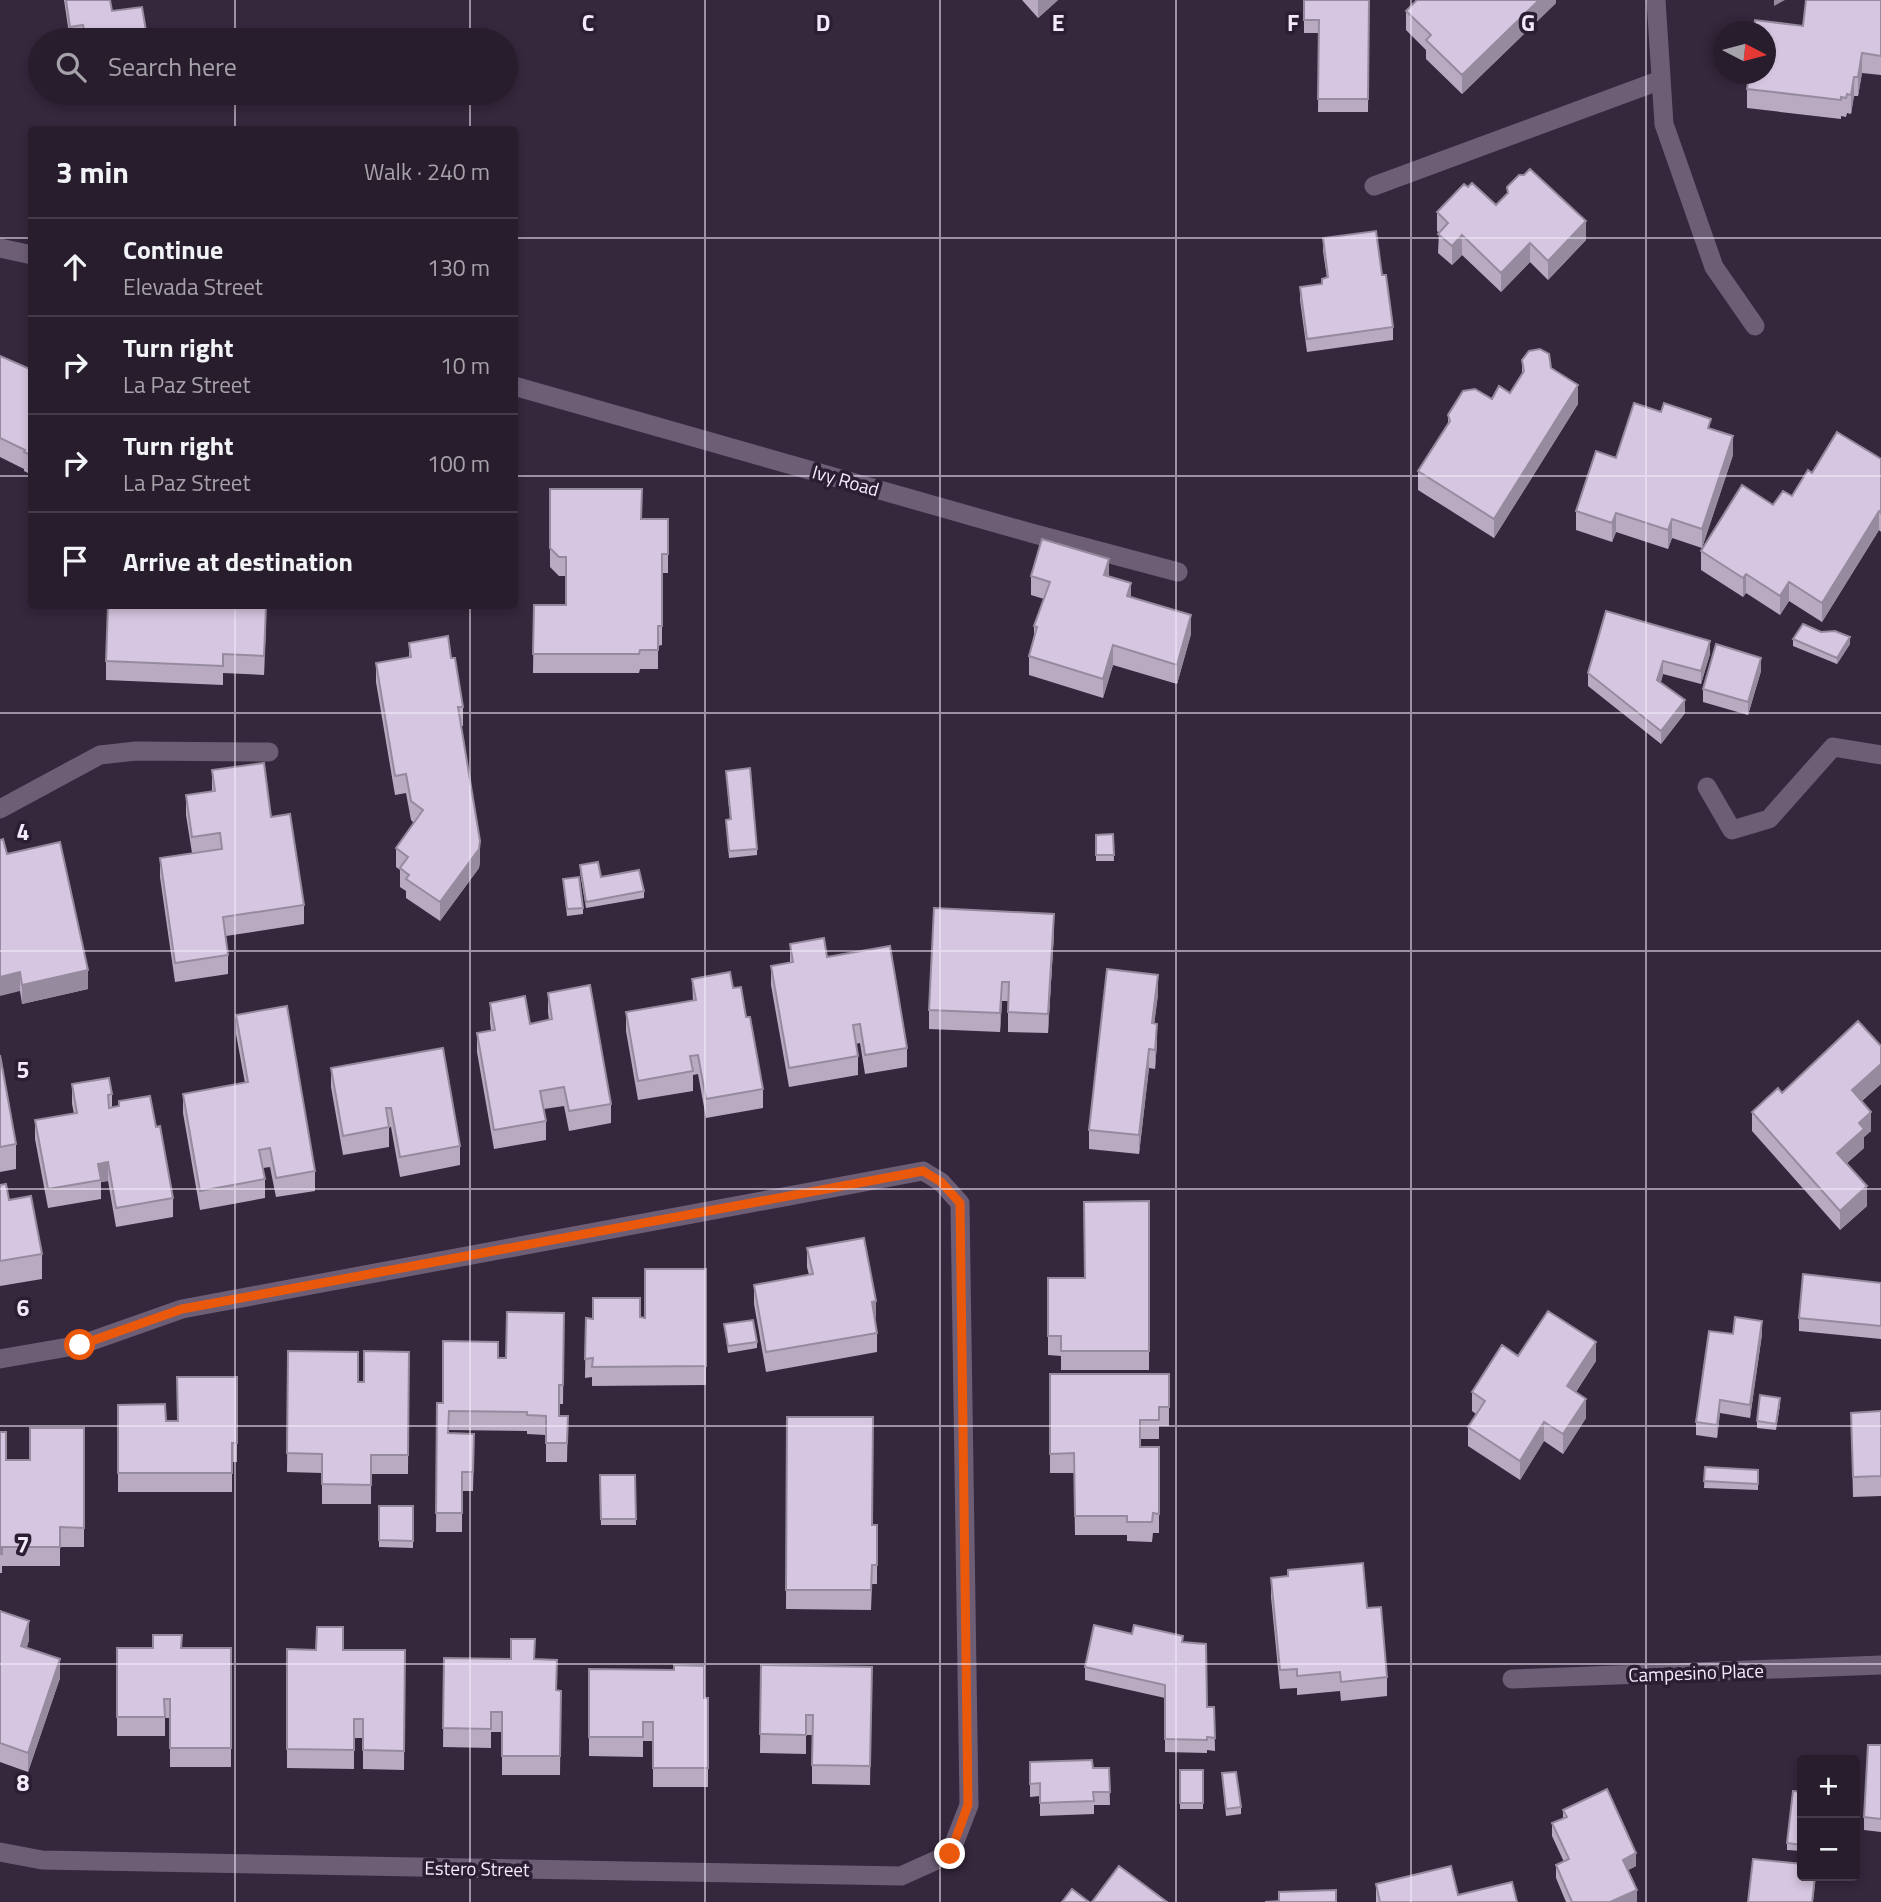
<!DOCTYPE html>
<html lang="en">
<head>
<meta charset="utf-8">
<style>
	body { margin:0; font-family:"Titillium Web",sans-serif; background:#342a39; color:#f1f3f6 }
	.controls { position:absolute; right:21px; bottom:21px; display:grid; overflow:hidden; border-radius:7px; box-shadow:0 4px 10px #0003 }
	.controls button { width:63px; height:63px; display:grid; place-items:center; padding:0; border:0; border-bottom:2px solid #443b49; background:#281d2d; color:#f1f3f6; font:35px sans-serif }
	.compass { position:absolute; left:1713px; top:21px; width:63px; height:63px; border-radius:50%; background:#281d2d; box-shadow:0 4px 10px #0003; rotate:96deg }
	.stop { position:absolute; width:21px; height:21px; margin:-16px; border:5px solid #ea580c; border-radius:50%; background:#fff }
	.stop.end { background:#ea580c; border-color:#fff; box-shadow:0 2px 7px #0008 }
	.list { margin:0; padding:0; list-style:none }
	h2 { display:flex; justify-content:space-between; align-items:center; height:91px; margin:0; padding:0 28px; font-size:30px }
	h2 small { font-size:23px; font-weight:400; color:#a5a2aa }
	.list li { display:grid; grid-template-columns:46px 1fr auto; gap:21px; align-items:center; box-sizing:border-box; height:98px; padding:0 28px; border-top:2px solid #443b49 }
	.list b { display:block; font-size:26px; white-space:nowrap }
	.list p { margin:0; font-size:23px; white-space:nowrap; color:#a5a2aa }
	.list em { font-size:23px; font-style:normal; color:#a5a2aa }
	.icon { flex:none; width:38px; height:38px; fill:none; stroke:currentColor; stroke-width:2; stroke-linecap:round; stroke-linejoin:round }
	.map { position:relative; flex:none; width:1881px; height:1902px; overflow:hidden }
	.search { position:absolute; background:#281d2d; box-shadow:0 4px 10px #0003; left:28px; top:28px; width:490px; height:77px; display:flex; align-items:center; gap:18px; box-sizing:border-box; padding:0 24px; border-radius:38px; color:#a5a2aa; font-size:26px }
	.panel { position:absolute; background:#281d2d; box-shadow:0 4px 10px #0003; left:28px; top:126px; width:490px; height:483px; border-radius:7px }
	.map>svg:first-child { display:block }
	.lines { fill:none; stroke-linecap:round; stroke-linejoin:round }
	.service { stroke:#6d5e76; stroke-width:19 }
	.minor { stroke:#6d5e76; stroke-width:19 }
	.wall { fill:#b9aac2 }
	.shaded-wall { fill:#968b9e }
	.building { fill:#d7c6e1; stroke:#968b9e; stroke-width:2 }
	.route { stroke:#ea580c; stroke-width:9 }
	.grid { fill:none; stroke:#f3ebf9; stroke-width:2; stroke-opacity:0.55 }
	.labels { text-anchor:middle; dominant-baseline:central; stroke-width:7; stroke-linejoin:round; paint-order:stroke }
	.street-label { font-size:19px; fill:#f3ebf9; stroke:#2b1e32 }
	.grid-label { font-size:23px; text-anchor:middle; font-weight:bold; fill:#f3ebf9; stroke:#2b1e32; stroke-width:7; stroke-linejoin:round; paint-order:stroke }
</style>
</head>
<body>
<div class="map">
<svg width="1881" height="1902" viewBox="0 0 1881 1902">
	<rect width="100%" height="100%" fill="#35273c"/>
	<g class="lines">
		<path class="service" d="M1656 0 1664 124 1714 267 1755 326
			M1374 186 1661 80
			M1707 787 1732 830 1769 819 1833 747 1881 755
			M0 809 100 755 136 751 269 752"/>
		<path class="minor" d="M0 248 32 255
			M514 386 1031 533 1178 572
			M0 1359 80 1345 182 1309 923 1171 941 1182 960 1203 969 1805 950 1854 901 1876 42 1860 0 1852
			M1512 1679 1881 1665"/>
	</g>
	<path class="wall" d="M64 0H110L112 11 146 31V40H84L83 38 70 40Z
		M1022 0H1058L1038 18Z
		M1304 0H1369L1368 112H1318L1319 33H1304Z
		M1556 0V3L1462 94 1426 59V50L1406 30V11Z
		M1881 0V75L1862 73 1858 96H1854L1851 114 1847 113 1846 117 1841 116V119L1747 108V89L1803 26Z
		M1468 187 1496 205 1586 240 1548 280 1530 262 1501 292 1462 255 1452 265 1438 253 1439 233 1437 231V212Z
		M1323 238 1382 275 1393 327V340L1307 352 1300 300V287L1322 284 1327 278 1323 251Z
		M0 356 32 370V475L24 471V469L0 457Z
		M1522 360 1551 368 1578 404 1494 538 1418 490V471L1448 423V415L1510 393 1522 374Z
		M1711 429 1733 455 1702 548 1672 538 1668 549 1616 532 1612 542 1576 530V511L1616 458Z
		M1881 459V532L1879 530 1822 622 1789 601 1780 615 1746 593 1743 597 1701 570V551L1773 505 1792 496 1812 473Z
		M550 489 641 519H668V573H662V645L658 646V669H640L639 673H533L534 605H566V576H559L550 567Z
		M1031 576H1109L1131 597 1191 634 1177 684 1113 665 1103 698 1029 675V656L1034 639V626L1044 599 1031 595Z
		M266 620 264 675 223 673V685L106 680V661Z
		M1793 639 1850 644 1837 664 1793 646Z
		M409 643 451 658 463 707V726H461L480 861 479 868 440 921 406 898V891L400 887V870L396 867V848L414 823 411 820 406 793 395 795 376 682V663L409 658Z
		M1710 654 1701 684 1663 674 1661 682 1685 713 1661 744 1588 686V673Z
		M1761 671 1748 715 1703 702V689Z
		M212 770 271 817 304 905V924L226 936 228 955V974L175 982 160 877V858L192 853 186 815V795L212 792Z
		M726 771 757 849V855L729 858 726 820H730Z
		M1113 834 1114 861H1096V835Z
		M7 854 88 989 22 1004 20 991Z
		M580 865 601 877 644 891V898L586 908 580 872Z
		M563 879 583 908V914L567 916Z
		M1054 933 1048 1033 1008 1032V1001H1002L1000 1032 929 1029V1010Z
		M790 944 827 957 907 1048V1067L865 1074 860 1043 856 1044 858 1056V1075L789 1087 771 985V966L790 963Z
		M692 979 733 988 746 1017 763 1089V1108L706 1118 698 1074 693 1075V1091L638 1100 626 1031V1012L693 1001Z
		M548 993 611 1104V1123L569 1131 564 1106 544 1109 546 1121V1140L494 1149 477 1052V1033L491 1030 490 1022V1003L530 1024 549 1020 548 1012Z
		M1158 994 1154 1024 1157 1043 1155 1069 1149 1068 1139 1154 1089 1149V1130Z
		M236 1015 315 1171V1191L276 1197 270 1167 263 1168 265 1179V1198L200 1210 183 1113V1094L245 1083 236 1034Z
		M1881 1046V1084L1862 1101 1871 1131 1864 1137V1148L1846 1164 1867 1206 1840 1230 1752 1131V1112L1782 1093Z
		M0 1055 16 1144V1169L0 1172Z
		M331 1068 460 1146V1165L400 1177 391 1127H389V1147L343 1155 331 1087Z
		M72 1084 112 1094V1107L156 1127 173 1198V1217L116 1227 108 1181 101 1182V1199L48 1208 35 1139V1120L74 1114 72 1104Z
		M0 1185 42 1254V1279L0 1286Z
		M1149 1201V1370H1061V1356L1048 1355V1278H1085Z
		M807 1248 877 1333V1352L766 1372 754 1304V1285L809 1275 807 1267Z
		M706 1269V1385L592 1386V1377L585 1378 586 1318H645Z
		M1881 1283V1339L1799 1331V1318Z
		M564 1313 563 1404H559V1416H568L567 1462H546V1435L527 1434V1431L449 1430V1433L474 1453 473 1491H462V1532H436L437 1403H443L498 1358H506Z
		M724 1324 757 1342V1348L728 1353Z
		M1733 1334H1762L1750 1418 1720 1413 1717 1438 1696 1435V1422Z
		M288 1351 358 1382H364L409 1352 408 1474H371V1504H322V1473L287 1472Z
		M1518 1356 1596 1361 1576 1392 1586 1418 1563 1454 1544 1441 1520 1480 1468 1446V1427L1476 1414 1472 1411V1392Z
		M1050 1374H1169V1426H1159V1439H1140V1447H1159V1533H1153L1152 1542 1127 1541V1535H1075L1074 1473H1050Z
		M237 1377V1462H232V1492H118V1405L166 1421H178Z
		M1780 1405 1776 1430 1757 1428V1421Z
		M1881 1411V1496L1853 1497 1851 1413Z
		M787 1417 872 1525H877V1584H872L871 1610 786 1609Z
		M84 1428V1547H60V1566H2V1573H0V1432L6 1460H30Z
		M1705 1467 1758 1470V1490L1704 1488Z
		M600 1475H635L636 1525H601Z
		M379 1506H413V1548L379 1547Z
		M1288 1570 1367 1608 1387 1677V1696L1341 1701 1340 1691 1297 1695V1688L1280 1689 1271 1597V1578L1288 1576Z
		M0 1611 29 1640 27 1647 60 1678 28 1772 0 1762Z
		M1132 1634 1183 1642 1207 1707H1214L1215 1751 1207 1750V1753L1165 1752V1698L1085 1680V1667Z
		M117 1648H231V1767H170V1718H165V1736H117Z
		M287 1649 405 1650 404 1770 363 1769V1738H354V1769L287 1768Z
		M444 1658 535 1659 556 1690 561 1691 560 1775H502V1732H491V1748L443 1747Z
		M761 1665 872 1667 870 1785 812 1784V1735H806V1754L760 1753Z
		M589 1669 708 1698V1787H653V1741H643V1757L589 1756Z
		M1881 1745V1832L1864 1830V1817Z
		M1030 1762 1093 1768H1109L1110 1805H1094V1814L1040 1816V1796L1030 1797Z
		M1180 1770H1203V1809H1180Z
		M1222 1773 1241 1807V1814L1226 1816Z
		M1802 1792V1851L1787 1850V1843Z
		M1563 1810 1636 1866 1628 1870 1637 1902H1566L1556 1878V1865L1564 1862 1552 1836V1823L1563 1818Z
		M1376 1884 1458 1895 1517 1902H1376Z"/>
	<path class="shaded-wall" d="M1038 0H1058L1038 18Z
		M1539 0H1556V3L1462 94V75Z
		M1774 0H1785L1774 6Z
		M1862 53V73L1858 96V77Z
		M1854 77V96L1851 114V95Z
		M1586 221V240L1548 280V261Z
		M1462 235V255L1452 265V246Z
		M1530 243V262L1501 292V273Z
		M1578 385V404L1494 538V519Z
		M1733 436V455L1702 548V529Z
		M1879 511V530L1822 622V603Z
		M1616 513V532L1612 542V523Z
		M1672 519V538L1668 549V530Z
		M1109 559V578L1104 575Z
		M1746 574V593L1743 597V578Z
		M1789 582V601L1780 615V596Z
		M1131 583V602L1127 596Z
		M266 606V620L264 675V656Z
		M1191 615V634L1177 684V665Z
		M1850 637V644L1837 664V658Z
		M1710 641V654L1701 684V671Z
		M1113 645V665L1103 698V679Z
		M1761 658V671L1748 715V702Z
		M1663 661V674L1657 693V680Z
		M1685 700V713L1661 744V731Z
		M480 841V861L479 868 440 921V902Z
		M1054 914V933L1048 1033V1014Z
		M88 970V989L22 1004V985Z
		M20 972V991L0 996V977Z
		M1158 975V994L1152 1043V1023Z
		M1002 982V1001L1000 1032V1013Z
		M1157 1024V1043L1155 1069V1050Z
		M1149 1049V1068L1139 1154V1135Z
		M1881 1064V1084L1852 1109V1090Z
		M1871 1112V1131L1864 1137V1148L1837 1172V1153L1859 1123Z
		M108 1162V1181L101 1182 98 1164Z
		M1867 1186V1206L1840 1230V1211Z
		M876 1301V1320L872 1302Z
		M1762 1321V1334L1750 1418V1405Z
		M1596 1342V1361L1567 1405V1386Z
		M1586 1399V1418L1563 1454V1434Z
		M1720 1400V1413L1717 1438V1425Z
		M1544 1422V1441L1520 1480V1461Z
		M29 1621V1640L21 1665V1646Z
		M60 1659V1678L28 1772V1753Z
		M1636 1853V1866L1623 1873V1860Z
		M1815 1876H1816L1813 1902H1812Z
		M1637 1890V1902H1612V1901Z"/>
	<path class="building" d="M66 0H110L112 11 142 7 146 31 86 40 83 25 70 27Z
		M1304 0H1369L1368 99H1318L1319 20H1304Z
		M1417 0H1539L1462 75 1426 40 1431 35 1406 11Z
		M1806 0H1881V56L1862 53 1858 77H1854L1851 95 1847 94 1846 98 1841 97V100L1747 89 1749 74H1766V32H1753L1755 20 1803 26Z
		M1530 169 1586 221 1548 261 1530 243 1501 273 1462 235 1452 246 1438 234 1448 223 1437 212 1464 184 1468 187 1472 183 1496 205 1508 193 1507 187 1519 175H1524Z
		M1376 231 1382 275H1386L1393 327 1307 339 1300 287 1322 284V279L1328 277 1323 238Z
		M1540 349 1549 354 1551 368 1578 385 1494 519 1418 471 1450 421 1448 415 1463 391 1475 389 1492 399 1499 386 1510 393 1524 371 1522 360 1529 351Z
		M0 356 32 370V456L24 452 25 450 0 438Z
		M1634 403 1661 412 1664 403 1711 419 1708 428 1733 436 1702 529 1672 519 1668 530 1616 513 1612 523 1576 511 1596 451 1616 458Z
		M1837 432 1881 459V513L1879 511 1822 603 1789 582 1780 596 1746 574 1743 578 1701 551 1742 485 1773 505 1783 491 1792 496 1808 470 1812 473Z
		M550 489H642L641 519H668V554H662V626H658V650H640L639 654H533L534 605H566V557H559L550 548Z
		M1042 539 1109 559 1104 575 1131 583 1127 596 1191 615 1177 665 1113 645 1103 679 1029 656 1037 627 1034 626 1050 582 1031 576Z
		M108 606H266L264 656 223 654V666L106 661Z
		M1606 611 1710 641 1701 671 1663 661 1657 680 1685 700 1661 731 1588 673Z
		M1803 624 1821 632 1835 631 1850 637 1837 658 1793 639Z
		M448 636 451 658H455L463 707H458L480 841 479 849 440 902 406 879 409 875 400 868 408 857 396 848 423 810 411 801 406 774 395 776 376 663 411 657 409 643Z
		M1716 644 1761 658 1748 702 1703 689Z
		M264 763 271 817 290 814 304 905 223 917 228 955 175 963 160 858 222 849 220 833 192 837 186 795 215 791 212 770Z
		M750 768 757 849 729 851 726 820 731 819 726 771Z
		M1113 834 1114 855H1096V835Z
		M3 839 7 854 60 842 88 970 22 985 20 972 0 977V840Z
		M598 862 601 877 639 870 644 891 586 902 580 865Z
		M579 877 583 908 567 909 563 879Z
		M934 908 1054 914 1048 1014 1008 1012 1009 982H1002L1000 1013 929 1010Z
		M824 938 827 957 890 946 907 1048 865 1055 860 1024 853 1025 858 1056 789 1068 771 966 793 962 790 944Z
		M1107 969 1158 975 1152 1023 1157 1024 1155 1050 1149 1049 1139 1135 1089 1130Z
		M730 972 733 988 741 987 746 1017H750L763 1089 706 1099 698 1055 690 1056 693 1071 638 1081 626 1012 696 1000 692 979Z
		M590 985 611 1104 569 1111 564 1087 540 1091 546 1121 494 1130 477 1033 495 1030 490 1003 525 996 530 1024 552 1019 548 993Z
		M287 1006 315 1171 276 1178 270 1148 259 1150 265 1179 200 1191 183 1094 248 1082 236 1015Z
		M1858 1021 1881 1046V1064L1852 1090 1871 1112 1859 1123 1864 1129 1837 1153 1867 1186 1840 1211 1752 1112 1778 1088 1782 1093Z
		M443 1048 460 1146 400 1157 391 1108H386L389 1127 343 1136 331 1068Z
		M0 1055 16 1144 0 1147Z
		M109 1078 112 1094 108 1095 109 1108 119 1106V1101L150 1096 156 1127 160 1126 173 1198 116 1208 108 1162 98 1164 101 1180 48 1189 35 1120 77 1113 72 1084Z
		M6 1184 9 1200 31 1196 42 1254 0 1261V1185Z
		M1149 1201V1351H1061V1336H1048V1278H1085L1084 1202Z
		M864 1238 876 1301 872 1302 877 1333 766 1352 754 1285 813 1274 807 1248Z
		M645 1269H706V1366L592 1367 593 1358 585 1359 586 1318 593 1319V1298H640V1317L645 1318Z
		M1803 1274 1881 1283V1326L1799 1318Z
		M1548 1311 1596 1342 1567 1386 1586 1399 1563 1434 1544 1422 1520 1461 1468 1427 1485 1401 1472 1392 1502 1345 1518 1356Z
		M507 1312 564 1313 563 1385H559V1416H568L567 1443H546V1416L527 1415V1412L449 1411 448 1433 474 1434 473 1472H462V1513H436L437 1403H443V1341L498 1342V1358H506Z
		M1735 1317 1762 1321 1750 1405 1720 1400 1717 1425 1696 1422 1709 1331 1733 1334Z
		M753 1320 757 1342 728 1346 724 1324Z
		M288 1351 358 1352V1382H364V1351L409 1352 408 1455H371V1485L322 1484V1454L287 1453Z
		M1050 1374H1169V1407H1159V1420H1140V1447H1159V1514L1153 1513 1152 1522H1127V1516H1075L1074 1453 1050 1454Z
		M177 1377H237V1443H232V1473H118V1405L165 1404 166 1421H178Z
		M1760 1395 1780 1398 1776 1424 1757 1421Z
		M1881 1411V1476L1853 1477 1851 1413Z
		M787 1417H873L872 1525H877V1565H872L871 1590H786Z
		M30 1428H84V1528L60 1527V1547H2V1554H0V1432H6V1460H30Z
		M1705 1467 1758 1470V1484L1704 1481Z
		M600 1475H635L636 1519H601Z
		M379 1506H413V1541L379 1540Z
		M1363 1563 1367 1608 1381 1607 1387 1677 1341 1682 1340 1672 1297 1676V1669L1280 1670 1271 1578 1288 1576V1570Z
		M0 1611 29 1621 21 1646 60 1659 28 1753 0 1743Z
		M1094 1625 1132 1634 1134 1625 1183 1636 1182 1642 1206 1644 1207 1707H1214L1215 1738 1207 1737V1740L1165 1739V1685L1085 1667Z
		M317 1627H343V1650H405L404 1751 363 1750V1719H354V1750L287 1749V1649L316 1650Z
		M153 1635H182L181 1648H231V1748H170V1699H164L165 1717H117V1648H153Z
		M511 1639H535L534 1659 557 1660 556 1690 561 1691 560 1756H502V1712H491V1729L443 1728 444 1658 511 1659Z
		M674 1665 704 1666V1698H708V1768H653V1722H643V1737H589V1669L674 1670Z
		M761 1665 872 1667 870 1766 812 1765 813 1715H806V1735L760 1734Z
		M1868 1745H1881V1819L1864 1817Z
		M1092 1760 1093 1768H1109L1110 1792H1093L1094 1801 1040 1803V1783L1030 1784V1762Z
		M1180 1770H1203V1803H1180Z
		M1236 1772 1241 1807 1226 1809 1222 1773Z
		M1607 1789 1636 1853 1623 1860 1637 1890 1612 1901 1613 1902H1572L1556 1865 1569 1859 1552 1823 1567 1817 1563 1810Z
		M1793 1791 1802 1792V1845L1787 1843Z
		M1753 1859 1802 1864V1876H1815L1812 1902H1748Z
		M1119 1866 1167 1902H1092Z
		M1451 1866 1458 1895 1512 1882 1517 1902H1380L1376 1884Z
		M1072 1889 1089 1902H1062Z
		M1336 1890V1902H1265L1279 1901V1892Z"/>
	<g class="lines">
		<path class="route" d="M80 1345 182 1309 923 1171 941 1182 960 1203 968 1805 950 1854"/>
	</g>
	<path class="grid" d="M235 0V40M470 0V40M705 0V1902M940 0V1902M1176 0V1902M1411 0V1902M1646 0V1902M235 93V130M470 93V130M0 238H32M514 238H1881M0 476H32M514 476H1881M235 606V1902M470 606V1902M0 713H1881M0 951H1881M0 1189H1881M0 1426H1881M0 1664H1881"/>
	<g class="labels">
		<g class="street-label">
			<text transform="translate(846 480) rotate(16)">Ivy Road</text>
			<text transform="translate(1696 1672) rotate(-2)">Campesino Place</text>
			<text transform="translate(477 1868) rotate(1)">Estero Street</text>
		</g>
	</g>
	<g class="grid-label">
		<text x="588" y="31">C</text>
		<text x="823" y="31">D</text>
		<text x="1058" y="31">E</text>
		<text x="1293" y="31">F</text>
		<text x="1528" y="31">G</text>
		<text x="23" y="840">4</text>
		<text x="23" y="1078">5</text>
		<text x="23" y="1316">6</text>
		<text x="23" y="1553">7</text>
		<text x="23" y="1791">8</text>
	</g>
</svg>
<div class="controls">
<button>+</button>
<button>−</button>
</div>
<svg class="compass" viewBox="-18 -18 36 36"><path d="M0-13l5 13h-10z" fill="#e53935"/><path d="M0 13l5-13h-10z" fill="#a5a2aa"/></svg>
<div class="stop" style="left:80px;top:1345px"></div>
<div class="stop end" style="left:950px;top:1854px"></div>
<div class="search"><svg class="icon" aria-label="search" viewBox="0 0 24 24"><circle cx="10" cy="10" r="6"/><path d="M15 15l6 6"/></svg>Search here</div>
<section class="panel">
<h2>3 min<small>Walk · 240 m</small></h2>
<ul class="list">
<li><svg class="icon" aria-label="ahead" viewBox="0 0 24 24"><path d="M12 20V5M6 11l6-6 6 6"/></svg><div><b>Continue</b><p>Elevada Street</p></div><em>130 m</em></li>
<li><svg class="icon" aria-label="right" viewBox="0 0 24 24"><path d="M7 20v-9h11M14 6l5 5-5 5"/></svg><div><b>Turn right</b><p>La Paz Street</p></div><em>10 m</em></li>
<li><svg class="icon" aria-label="right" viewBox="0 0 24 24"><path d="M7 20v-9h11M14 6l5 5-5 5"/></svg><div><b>Turn right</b><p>La Paz Street</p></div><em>100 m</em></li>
<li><svg class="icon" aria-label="arrive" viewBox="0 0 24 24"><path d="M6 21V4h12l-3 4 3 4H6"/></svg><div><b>Arrive at destination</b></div></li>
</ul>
</section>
</div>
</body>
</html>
